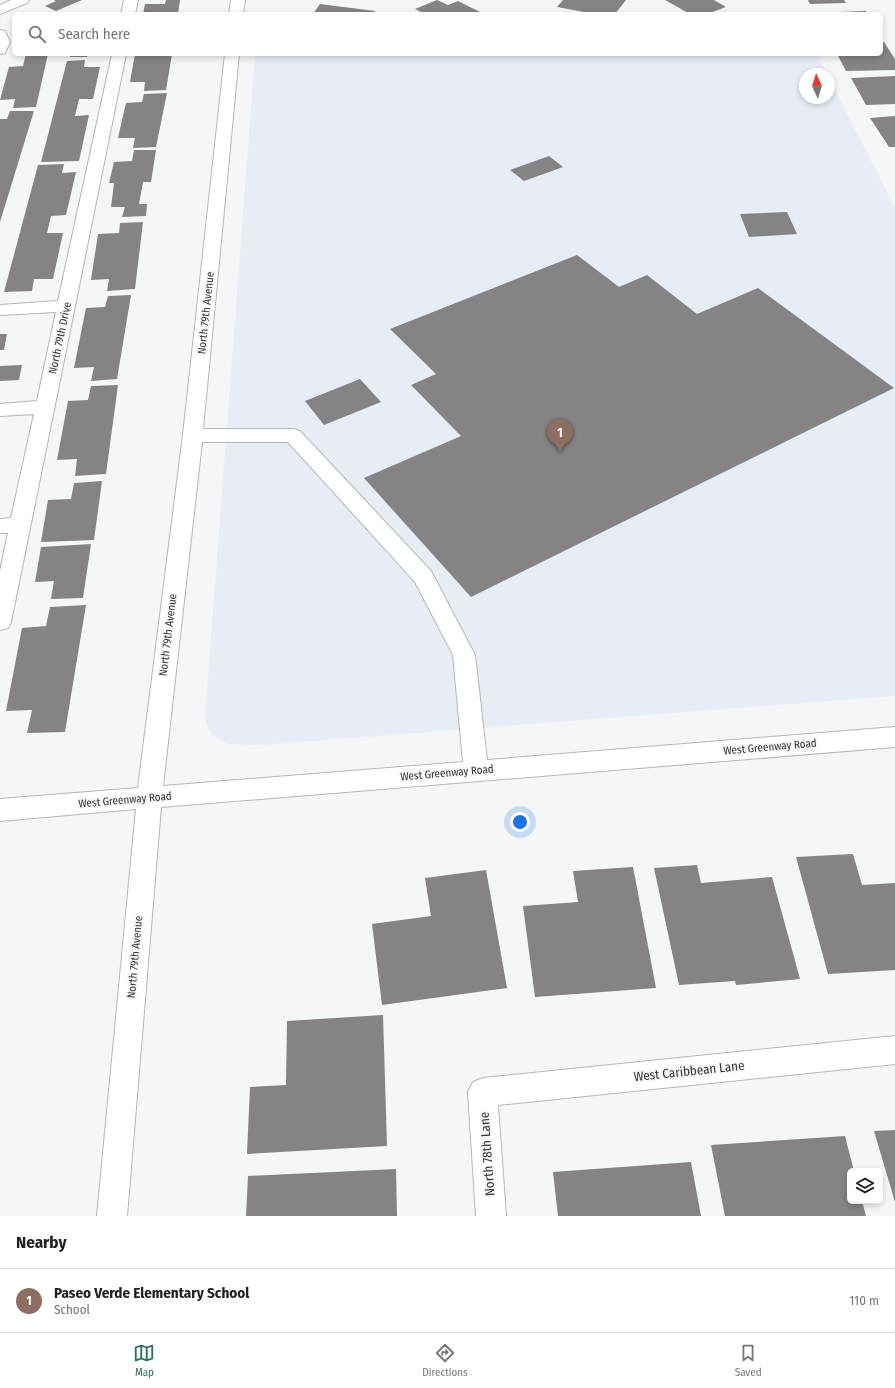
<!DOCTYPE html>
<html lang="en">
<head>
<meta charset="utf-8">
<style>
	body { margin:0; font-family:"Fira Sans Condensed",sans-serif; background:#f2f2f2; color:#222 }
	.controls { position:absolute; right:12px; bottom:12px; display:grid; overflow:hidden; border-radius:6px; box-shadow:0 2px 6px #0003 }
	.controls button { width:36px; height:36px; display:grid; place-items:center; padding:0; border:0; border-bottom:1px solid #e0e0e0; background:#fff; color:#222; font:20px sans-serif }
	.compass { position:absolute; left:799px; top:68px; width:36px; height:36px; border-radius:50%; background:#fff; box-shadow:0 2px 6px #0003; rotate:356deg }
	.you { position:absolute; left:520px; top:822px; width:14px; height:14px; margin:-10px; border:3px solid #fff; border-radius:50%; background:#1a73e8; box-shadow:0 0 0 6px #1a73e833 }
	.badge { display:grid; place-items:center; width:26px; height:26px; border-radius:50%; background:#2a6d5f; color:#fff; font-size:13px; font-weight:700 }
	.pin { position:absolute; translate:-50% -33px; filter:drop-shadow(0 1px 2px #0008) }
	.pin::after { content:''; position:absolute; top:21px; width:14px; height:12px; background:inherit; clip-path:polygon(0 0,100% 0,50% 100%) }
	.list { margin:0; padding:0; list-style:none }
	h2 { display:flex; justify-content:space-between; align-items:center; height:52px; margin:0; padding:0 16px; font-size:17px }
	h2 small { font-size:13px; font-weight:400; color:#767676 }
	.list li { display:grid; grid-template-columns:26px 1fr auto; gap:12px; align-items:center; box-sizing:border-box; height:64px; padding:0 16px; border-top:1px solid #e0e0e0 }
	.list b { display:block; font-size:15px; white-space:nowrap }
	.list p { margin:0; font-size:13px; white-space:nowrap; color:#767676 }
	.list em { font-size:13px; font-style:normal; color:#767676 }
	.icon { flex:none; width:22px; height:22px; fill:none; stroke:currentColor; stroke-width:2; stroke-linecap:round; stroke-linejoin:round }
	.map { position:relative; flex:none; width:895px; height:1216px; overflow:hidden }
	.search { position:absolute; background:#fff; box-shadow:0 2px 6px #0003; left:12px; right:12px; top:12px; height:44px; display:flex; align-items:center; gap:10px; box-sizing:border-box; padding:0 14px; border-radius:6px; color:#767676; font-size:15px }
	.sheet { height:116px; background:#fff }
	nav { display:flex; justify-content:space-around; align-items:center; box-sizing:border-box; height:56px; border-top:1px solid #e0e0e0; background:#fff; font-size:11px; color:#767676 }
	nav a { display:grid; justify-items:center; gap:2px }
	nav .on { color:#2a6d5f }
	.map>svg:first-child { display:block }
	.built { fill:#e8ecf5 }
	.building { fill:#858384 }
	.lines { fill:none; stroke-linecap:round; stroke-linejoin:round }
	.minor-casing { stroke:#b5b6b8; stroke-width:2 }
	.minor { fill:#fff; fill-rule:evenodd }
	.labels { text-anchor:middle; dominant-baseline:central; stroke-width:3.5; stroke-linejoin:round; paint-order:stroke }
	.street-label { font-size:11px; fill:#353536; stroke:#f5f6f7 }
	.near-street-label { font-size:13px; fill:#353536; stroke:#f5f6f7 }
</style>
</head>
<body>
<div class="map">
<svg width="895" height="1216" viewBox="0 0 895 1216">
	<rect width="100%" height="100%" fill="#f5f6f7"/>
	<path class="built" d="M255 54H817L827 74H805V98H829V78L895 208V696L260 745 228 744 214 736 207 726 205 716Z"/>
	<path class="building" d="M54 0H82L56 11 45 6 56 1Z
		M166 0H180L178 14H143L145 4H165Z
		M437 0 448 5 458 1 480 12 475 14H425L415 9Z
		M563 0H626L615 14H595L557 7Z
		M665 0H714L726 7 707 14H690Z
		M808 0H844L846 3 810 4Z
		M320 4 375 11 373 14H313Z
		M866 11 867 14 814 13Z
		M881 42H884L895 59V70L846 71 837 54H881Z
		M26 54H48L36 107 13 108 15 99 0 100 9 67 23 66Z
		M70 54H88L87 57H70Z
		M135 54H172L166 90 144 91 145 82H130Z
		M85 60 84 67H100L93 99H79L75 116 89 115 79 161 41 162 67 61Z
		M895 76V104L866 105 851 78Z
		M167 93 156 147 133 148 135 138H118L126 103 142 102 144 94Z
		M10 111H34L0 222V119H7Z
		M895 116V147H889L870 118Z
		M134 150H156L151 182H143L139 204H147L146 216 122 217 125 207H111L114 183H109L114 162 132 161Z
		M549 156 563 167 524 181 510 170Z
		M64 164 62 173 76 172 66 215 51 216 47 233H63L53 279H34L32 291 4 292 38 165Z
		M787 212 797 234 749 237 740 214Z
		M143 222 135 289 107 291 109 279 91 280 98 234 119 233 120 223Z
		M577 255 619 287 647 275 697 314 758 288 894 388 471 597 364 478 461 436 411 385 436 374 390 329Z
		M131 295 117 379 91 381 94 367 74 368 86 308 105 307 108 296Z
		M0 334H7L4 350H0Z
		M22 365 19 380 0 381V366Z
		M360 379 381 402 324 425 305 401Z
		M118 385 106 474 75 476 77 459 57 460 68 401 88 400 91 386Z
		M102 481 94 540 41 542 48 500 71 499 74 483Z
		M91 544 83 598 51 599 54 581 35 582 41 547Z
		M86 605 65 732 27 733 32 710 6 711 22 628 46 626 50 607Z
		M853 854 862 885 895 883V970L828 974 796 857Z
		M697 865 701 883 772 877 800 979 736 985 735 981 679 985 654 868Z
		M633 867 656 988 535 997 523 906 578 902 573 871Z
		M486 870 507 988 382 1005 372 924 431 916 425 878Z
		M383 1015 387 1146 247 1154 250 1087 286 1085 287 1021Z
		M895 1130V1202L874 1131Z
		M845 1136 854 1171H850V1201H862L866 1216H725L711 1145Z
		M691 1162 701 1216H558L553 1172Z
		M396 1169 397 1216H246L248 1176Z"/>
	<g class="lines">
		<defs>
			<path id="minor" d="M11 0H29L27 3 0 14V5Z
				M124 0H138L135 14H121Z
				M231 0H245L243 14H229Z
				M0 30 5 31 10 42 5 53 0 54Z
				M112 54H126L11 622 8 628 0 630V571L8 533H0V519L11 518 34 414 0 416V404L37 401 56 312 0 315V305L58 301Z
				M225 54H239L203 429H293L300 431 431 571 475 655 487 760 895 727V747L161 807 127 1216H97L136 809 0 821V799L138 788 183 435ZM202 442H288L415 582 453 655 463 762 163 786Z
				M895 1036V1064L498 1105 506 1216H476L468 1092 473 1082 483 1078Z"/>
		</defs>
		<use href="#minor" class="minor-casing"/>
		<use href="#minor" class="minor"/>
	</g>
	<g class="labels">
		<g class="street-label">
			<text transform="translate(206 313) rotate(-84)">North 79th Avenue</text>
			<text transform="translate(60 338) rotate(-78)">North 79th Drive</text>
			<text transform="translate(168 635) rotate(-83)">North 79th Avenue</text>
			<text transform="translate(770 747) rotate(-5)">West Greenway Road</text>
			<text transform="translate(447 773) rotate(-5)">West Greenway Road</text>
			<text transform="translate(125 800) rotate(-5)">West Greenway Road</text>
			<text transform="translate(135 957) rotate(-85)">North 79th Avenue</text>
		</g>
		<g class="near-street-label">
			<text transform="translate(689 1071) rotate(-6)">West Caribbean Lane</text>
			<text transform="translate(487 1154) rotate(-94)">North 78th Lane</text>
		</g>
	</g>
</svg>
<div class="controls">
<button><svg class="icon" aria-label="layers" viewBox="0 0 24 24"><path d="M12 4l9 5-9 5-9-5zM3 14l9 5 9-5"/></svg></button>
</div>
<svg class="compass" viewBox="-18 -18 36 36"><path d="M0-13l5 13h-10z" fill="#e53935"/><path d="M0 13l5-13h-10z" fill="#767676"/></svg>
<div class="you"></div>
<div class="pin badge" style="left:560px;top:452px;background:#8d6e63">1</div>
<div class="search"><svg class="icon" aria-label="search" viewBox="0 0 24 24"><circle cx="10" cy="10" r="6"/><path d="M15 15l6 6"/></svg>Search here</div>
</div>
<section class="sheet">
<h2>Nearby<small></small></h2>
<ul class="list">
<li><span class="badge" style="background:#8d6e63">1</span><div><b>Paseo Verde Elementary School</b><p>School</p></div><em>110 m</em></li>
</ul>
</section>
<nav>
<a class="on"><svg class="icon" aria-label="map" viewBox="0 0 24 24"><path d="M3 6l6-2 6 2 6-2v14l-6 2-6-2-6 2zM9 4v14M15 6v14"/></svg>Map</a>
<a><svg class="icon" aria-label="directions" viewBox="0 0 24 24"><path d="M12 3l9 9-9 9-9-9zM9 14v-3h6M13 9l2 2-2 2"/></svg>Directions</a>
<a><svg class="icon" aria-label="saved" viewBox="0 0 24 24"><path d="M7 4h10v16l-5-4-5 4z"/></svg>Saved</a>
</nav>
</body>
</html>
